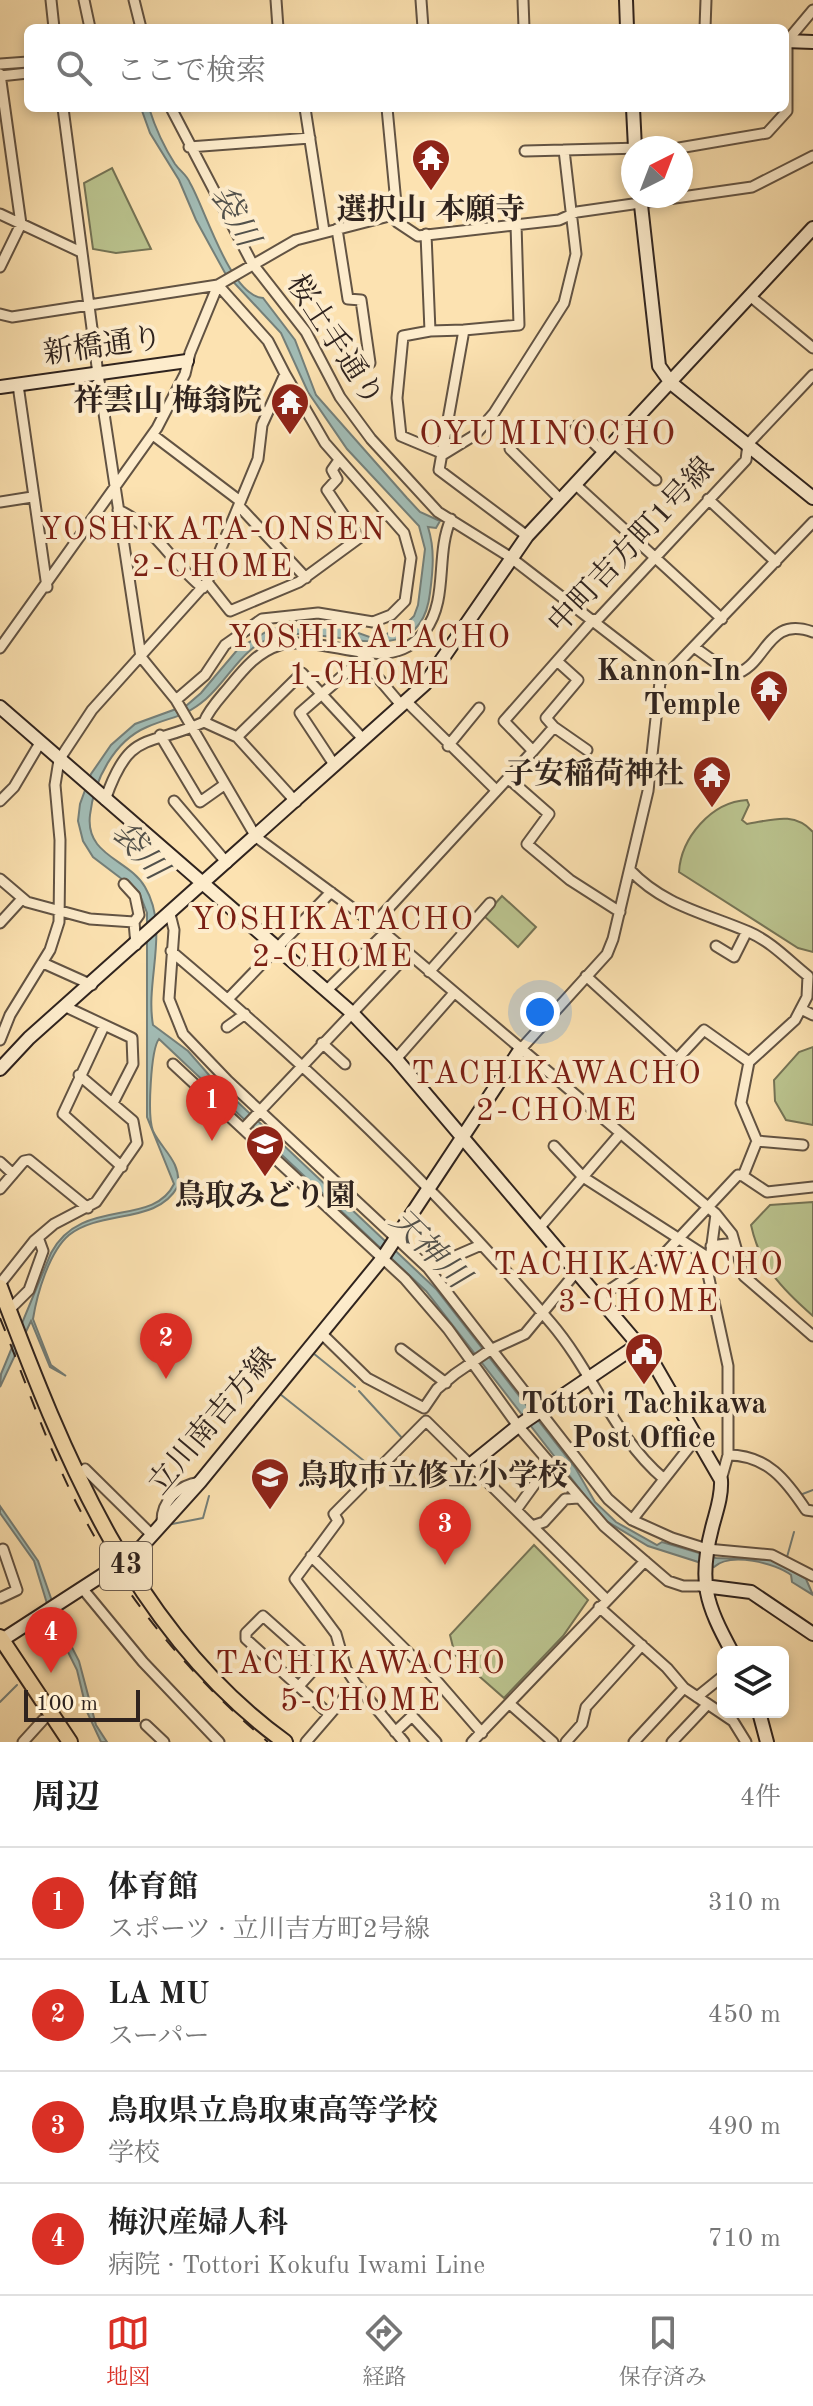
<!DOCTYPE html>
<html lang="ja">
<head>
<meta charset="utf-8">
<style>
	body { margin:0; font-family:"Old Standard TT","Noto Serif JP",serif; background:#f6f6f6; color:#222 }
	.controls { position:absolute; right:24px; bottom:24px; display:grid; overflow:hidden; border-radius:12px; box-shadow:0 4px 12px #0003 }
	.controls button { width:72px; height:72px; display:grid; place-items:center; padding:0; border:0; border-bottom:2px solid #e0e0e0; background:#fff; color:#222; font:40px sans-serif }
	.compass { position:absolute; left:621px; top:136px; width:72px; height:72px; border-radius:50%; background:#fff; box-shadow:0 4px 12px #0003; rotate:42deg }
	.scale { position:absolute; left:24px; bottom:20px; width:116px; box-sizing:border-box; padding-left:8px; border:4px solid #2f231e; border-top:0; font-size:22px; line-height:28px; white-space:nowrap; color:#2f231e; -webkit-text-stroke:6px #fdeccc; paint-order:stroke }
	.you { position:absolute; left:540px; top:1012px; width:28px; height:28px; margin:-20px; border:6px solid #fff; border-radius:50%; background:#1a73e8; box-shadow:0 0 0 12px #1a73e833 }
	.badge { display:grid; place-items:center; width:52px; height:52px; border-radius:50%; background:#d93025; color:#fff; font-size:26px; font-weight:700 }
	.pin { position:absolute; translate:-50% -66px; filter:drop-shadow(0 2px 4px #0008) }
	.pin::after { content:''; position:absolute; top:42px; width:28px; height:24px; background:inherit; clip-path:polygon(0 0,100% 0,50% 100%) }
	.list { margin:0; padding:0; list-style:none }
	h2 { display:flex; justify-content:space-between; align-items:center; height:104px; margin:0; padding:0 32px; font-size:34px }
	h2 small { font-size:26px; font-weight:400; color:#767676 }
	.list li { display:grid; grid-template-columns:52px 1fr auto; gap:24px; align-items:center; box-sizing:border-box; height:112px; padding:0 32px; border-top:2px solid #e0e0e0 }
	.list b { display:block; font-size:30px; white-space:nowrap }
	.list p { margin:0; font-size:26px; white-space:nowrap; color:#767676 }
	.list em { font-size:26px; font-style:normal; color:#767676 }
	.icon { flex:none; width:44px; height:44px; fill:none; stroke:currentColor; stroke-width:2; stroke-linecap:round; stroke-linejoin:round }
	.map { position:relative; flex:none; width:813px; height:1742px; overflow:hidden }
	.search { position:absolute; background:#fff; box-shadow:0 4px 12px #0003; left:24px; right:24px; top:24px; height:88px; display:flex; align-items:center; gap:20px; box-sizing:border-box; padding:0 28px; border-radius:12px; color:#767676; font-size:30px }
	.sheet { height:552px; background:#fff }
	nav { display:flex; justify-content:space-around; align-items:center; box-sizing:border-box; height:112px; border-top:2px solid #e0e0e0; background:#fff; font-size:22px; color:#767676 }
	nav a { display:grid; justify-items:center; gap:4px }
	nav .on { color:#d93025 }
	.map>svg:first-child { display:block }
	.green { fill:#bbc48f; stroke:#757456; stroke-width:2 }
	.water { fill:#a2bcb5; stroke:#747f79; stroke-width:2 }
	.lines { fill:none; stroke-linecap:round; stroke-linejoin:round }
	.stream { stroke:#747f79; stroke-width:2 }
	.river { stroke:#a2bcb5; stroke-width:14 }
	.street-casing { stroke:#625343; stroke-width:13 }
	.secondary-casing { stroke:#2f231e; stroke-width:16 }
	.primary-casing { stroke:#2f231e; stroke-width:18 }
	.street { stroke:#fdeccc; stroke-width:9 }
	.secondary { stroke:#fdeccc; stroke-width:12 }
	.primary { stroke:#fce2b1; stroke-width:14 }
	.rail { stroke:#2f231e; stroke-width:2; stroke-dasharray:14 14; stroke-linecap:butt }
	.labels { text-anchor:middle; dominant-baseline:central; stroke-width:8; stroke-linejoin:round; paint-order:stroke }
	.shield { fill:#fdeccc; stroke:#6d5f52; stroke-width:2 }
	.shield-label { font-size:28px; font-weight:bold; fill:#2f231e }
	.poi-label { font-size:30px; font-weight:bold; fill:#2f231e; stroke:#fdeccc }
	.street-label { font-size:30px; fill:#2f231e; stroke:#fdeccc }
	.water-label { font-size:32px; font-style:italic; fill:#52514b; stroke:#fdeccc }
	.neighbourhood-label { font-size:32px; letter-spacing:2px; fill:#7a1f14; stroke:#fdeccc }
	.quarter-label { font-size:34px; letter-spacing:2px; fill:#7a1f14; stroke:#fdeccc }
</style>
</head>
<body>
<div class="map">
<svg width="813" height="1742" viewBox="0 0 813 1742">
	<rect width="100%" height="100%" fill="#fce2b1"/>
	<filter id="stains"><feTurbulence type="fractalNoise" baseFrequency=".0025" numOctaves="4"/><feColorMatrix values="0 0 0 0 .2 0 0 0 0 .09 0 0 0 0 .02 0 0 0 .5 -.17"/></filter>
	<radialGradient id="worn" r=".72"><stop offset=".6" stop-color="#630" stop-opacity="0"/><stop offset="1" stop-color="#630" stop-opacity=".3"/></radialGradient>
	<path class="green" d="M112 168 151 249 116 253 93 249 84 183Z
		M747 800 749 805 742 820 747 824C772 820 794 811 813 832V952L798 948 679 872C681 838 711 802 747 800Z
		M502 896 536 927 518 947 484 916Z
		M813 1047V1125L786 1120 775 1101 774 1080 799 1052Z
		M813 1202V1316C781 1288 760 1266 751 1225L770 1205Z
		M534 1545 588 1600 563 1636 504 1698 455 1655 450 1635Z"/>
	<path class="water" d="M141 108H149C155 127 164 147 175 164 180 171 187 175 190 183 205 208 230 296 263 298L295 340 316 395 407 498 420 512 440 521 436 528 428 527C435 549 433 570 430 593 420 678 331 623 278 636 243 644 231 677 206 699 184 718 172 716 147 727 114 741 94 780 90 815 85 856 129 859 145 887 170 929 145 980 153 1025L188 1051 209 1075 436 1289 576 1469 595 1502 616 1522 657 1545 662 1542 716 1558 772 1560 806 1579 813 1595 792 1582 791 1575C776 1563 730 1552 714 1567L648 1546 603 1519 426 1291 159 1039C151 1049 147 1116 153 1131 162 1150 181 1161 178 1186 157 1225 102 1209 69 1235 49 1252 37 1294 33 1319L51 1365 66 1376 50 1367 31 1321 0 1387 1 1374 51 1253C81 1196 153 1228 174 1184L147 1117V913L139 892 93 857 83 841 78 821 80 804 91 774 111 745 135 724 187 705 201 693 238 649 269 630 287 625 339 626 375 639 403 627 414 616 418 605 425 549 419 526 347 449 308 392 281 333 225 273 196 220 179 180 150 133Z
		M0 1506 38 1561 60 1624 79 1661 96 1725 107 1742H101L87 1712 77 1670 52 1620 34 1561 0 1513Z"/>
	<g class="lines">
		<path class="stream" d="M313 1353 355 1387
			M359 1391 403 1439
			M280 1394 373 1468
			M800 1495 813 1490
			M172 1524 203 1518 209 1496
			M787 1557 794 1532
			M0 1702 17 1685"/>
		<path class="river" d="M0 70 28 68"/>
		<defs>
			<path id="street" d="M51 0 54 28
				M84 0 90 28
				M134 0 141 28
				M276 0 278 28
				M421 0 423 28
				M523 0 524 28
				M705 28 706 0
				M0 64 28 62
				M0 74 21 224 0 267
				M0 76 28 73
				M63 108 98 374 141 657 176 700 256 837 374 924 716 1214 708 1274 728 1366V1455L721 1480
				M171 108 252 263 306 332 340 397 371 439 438 512 510 557 664 676
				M305 108 324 231
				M387 108 397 214
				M189 147 310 138
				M679 148 767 133 787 111V41L813 10
				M525 151 564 150
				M0 214 81 252
				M337 229 348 299 361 300 370 363
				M426 234 430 331 464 330 439 470 527 536
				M750 296 813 348
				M0 314 12 317 218 285 268 341 285 374 262 425 258 459 207 582 92 710 59 760 55 785 60 840 59 922 50 950 10 1015 0 1040
				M464 330 519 325 516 224
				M430 331 403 336 397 398 401 436 444 454 475 435 494 413 564 303 576 254 564 150 641 148
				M18 385 47 587
				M576 426 605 454
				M153 435 240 501
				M615 444 656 480
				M510 449 561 500
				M576 485 722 619
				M708 499 776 562
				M0 502 32 497
				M239 506 306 578
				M118 510C154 525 173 565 203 588
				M207 582 230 611 299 582 359 538 327 490 337 479 332 470 339 460
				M694 647 733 675C768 666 765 615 813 632
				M0 648 157 428 185 374 190 353 218 285 296 240 397 214V222L418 236 559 220 577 212 752 187 813 156
				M176 700 205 675 225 645 262 619 318 613 373 622 391 615 405 601 411 558 404 533 325 443 285 374
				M407 702 496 790
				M204 722C209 709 220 698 229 687 243 670 257 652 280 645 327 633 390 679 425 631 449 599 435 554 451 519
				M554 727 587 750
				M160 735 200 802 224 785
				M237 737 302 673 364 740
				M448 746 479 708
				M533 751 554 727 546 718 578 680 557 661
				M335 766 300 713 362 659 402 706
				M508 778 549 814 527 844 570 880 620 912
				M105 800C130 728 147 748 204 722L237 737 296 802
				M0 801 14 787 40 743
				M174 801 227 863
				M0 879 27 902 90 919 134 922 136 945
				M124 884 135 896 139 915 134 922
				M170 914 174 930 169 999 183 1034 228 1081 428 1268 608 1499 632 1520 672 1538 707 1549 772 1555 813 1576
				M0 923 21 900
				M374 924 533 751 504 721 593 620 599 618 746 460 748 444 813 375
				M716 946 734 957 747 931
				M171 951C307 1066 436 1187 551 1323 593 1372 614 1437 664 1479
				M408 954 243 1129 405 1279 448 1329 518 1426 604 1526 668 1581 683 1586H704
				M43 963 92 985
				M429 972 490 903
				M586 976 677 1059 704 1030 749 1062
				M328 989 385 933
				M228 999 331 892
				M66 1007 132 1038 133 1064 113 1103
				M801 1009 813 1015
				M104 1026 63 1114 122 1167
				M227 1027 245 1014
				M322 1043 345 1064
				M520 1050 607 954 613 939 648 791 660 682 813 522
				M396 1059 454 993
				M173 1064 243 1129
				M757 1141 803 1145
				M554 1146 583 1177 709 1258
				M0 1162 13 1174
				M743 1176 767 1192 813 1187
				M0 1189 24 1161 29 1160 88 1208
				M716 1214 732 1234 744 1276 813 1336
				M540 1227 619 1135
				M711 1246 734 1243
				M428 1268 481 1245
				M0 1284 34 1241 54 1224 96 1202 137 1143 133 1121 79 1075
				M599 1297 666 1252 738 1175 743 1176 757 1141 741 1103 749 1062 795 1020 807 997 808 976C789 961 772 942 749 932 705 913 664 906 630 870
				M9 1310 29 1290 43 1251 39 1240
				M321 1333 367 1378 424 1408
				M401 1349 446 1383
				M424 1408 437 1389 455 1374 490 1350 525 1334 577 1271
				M426 1421 607 1600
				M728 1455C767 1455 786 1480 806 1510L813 1511
				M76 1476 85 1469 152 1535
				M516 1510 550 1463
				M632 1520 698 1436
				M162 1523C161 1501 179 1485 200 1482
				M532 1526 544 1522 565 1499 578 1498
				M311 1556 436 1680 482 1733
				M82 1588 143 1662 219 1742
				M0 1598 17 1590 3 1549
				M599 1607 667 1668 684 1688 733 1721 746 1742
				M356 1684 404 1742
				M299 1686 318 1665 263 1616 246 1633V1639L329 1714
				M697 1697 723 1676
				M510 1704 553 1742
				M146 1725 164 1742
				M395 1732 412 1716 436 1742
				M23 1742 43 1720
				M306 1742 356 1684 346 1669 336 1634 295 1579 338 1521 334 1514 426 1421
				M472 1742 645 1561
				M566 1742 582 1724 586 1707 642 1645
				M634 1742 684 1688
				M672 1742 707 1705"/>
			<path id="secondary" d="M626 0 627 28
				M785 41 813 42
				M633 108 635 148
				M640 196 659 366 671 383 813 498
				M0 387 187 361
				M0 707 351 1012 396 1059 653 1362 721 1480C722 1497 716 1512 712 1528 698 1582 706 1604 732 1652
				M0 1069 29 1038 425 684 527 536 813 228
				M470 1465 518 1426 639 1344
				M704 1586 751 1592 813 1634
				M2 1640 135 1554 200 1482 382 1259 520 1050
				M759 1712 767 1742"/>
			<path id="primary" d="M0 1287C64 1456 133 1632 285 1742
				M0 1637 70 1742"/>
		</defs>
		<use href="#street" class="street-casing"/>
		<use href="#secondary" class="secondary-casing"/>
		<use href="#primary" class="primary-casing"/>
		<use href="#street" class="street"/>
		<use href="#secondary" class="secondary"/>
		<use href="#primary" class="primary"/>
		<path class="rail" d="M0 1318C26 1382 48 1449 80 1510 127 1601 190 1676 268 1742"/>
	</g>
	<defs>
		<symbol id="temple-pin" viewBox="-11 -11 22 30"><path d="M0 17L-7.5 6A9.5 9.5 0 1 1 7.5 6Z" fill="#8f2418" stroke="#fdeccc"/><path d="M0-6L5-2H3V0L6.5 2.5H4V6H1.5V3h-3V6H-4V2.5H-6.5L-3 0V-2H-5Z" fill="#fff"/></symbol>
		<symbol id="school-pin" viewBox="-11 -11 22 30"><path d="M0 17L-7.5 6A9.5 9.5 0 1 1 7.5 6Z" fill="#8f2418" stroke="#fdeccc"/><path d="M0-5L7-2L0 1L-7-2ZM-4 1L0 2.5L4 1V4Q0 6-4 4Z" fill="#fff"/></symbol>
		<symbol id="civic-pin" viewBox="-11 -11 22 30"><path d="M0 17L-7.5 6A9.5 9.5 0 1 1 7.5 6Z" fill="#8f2418" stroke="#fdeccc"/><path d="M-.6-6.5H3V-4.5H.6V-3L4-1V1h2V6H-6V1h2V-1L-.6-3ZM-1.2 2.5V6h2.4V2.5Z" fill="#fff"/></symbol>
	</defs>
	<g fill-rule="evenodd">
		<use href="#temple-pin" x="409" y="136" width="44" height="60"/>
		<use href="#temple-pin" x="268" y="380" width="44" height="60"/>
		<use href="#temple-pin" x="747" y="667" width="44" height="60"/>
		<use href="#temple-pin" x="690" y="753" width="44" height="60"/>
		<use href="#school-pin" x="243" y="1122" width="44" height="60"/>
		<use href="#civic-pin" x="622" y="1330" width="44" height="60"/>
		<use href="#school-pin" x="248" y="1455" width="44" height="60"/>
	</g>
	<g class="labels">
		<rect class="shield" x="100" y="1542" width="52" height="48" rx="6"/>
		<g class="shield-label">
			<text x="126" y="1566">43</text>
		</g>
		<g class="poi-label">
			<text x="431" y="211">選択山 本願寺</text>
			<text x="262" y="402" text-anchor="end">祥雲山 梅翁院</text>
			<text x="741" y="672" text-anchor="end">Kannon-In<tspan x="741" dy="34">Temple</tspan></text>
			<text x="684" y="775" text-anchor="end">子安稲荷神社</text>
			<text x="265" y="1197">鳥取みどり園</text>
			<text x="644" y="1405">Tottori Tachikawa<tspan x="644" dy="34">Post Office</tspan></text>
			<text x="298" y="1477" text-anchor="start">鳥取市立修立小学校</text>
		</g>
		<g class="street-label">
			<text transform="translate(334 341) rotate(57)">桜土手通り</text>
			<text transform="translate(103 347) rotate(-8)">新橋通り</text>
			<text transform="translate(632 546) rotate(-47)">中町吉方町1号線</text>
			<text transform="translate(213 1422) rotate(-50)">立川南吉方線</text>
		</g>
		<g class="water-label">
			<text transform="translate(233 217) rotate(61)">袋川</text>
			<text transform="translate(138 852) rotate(49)">袋川</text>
			<text transform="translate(428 1250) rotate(45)">天神川</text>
		</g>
		<g class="neighbourhood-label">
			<text x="213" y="531">YOSHIKATA-ONSEN<tspan x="213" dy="37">2-CHOME</tspan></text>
			<text x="370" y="639">YOSHIKATACHO<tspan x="370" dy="37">1-CHOME</tspan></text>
			<text x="333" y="921">YOSHIKATACHO<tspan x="333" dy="37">2-CHOME</tspan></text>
			<text x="557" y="1075">TACHIKAWACHO<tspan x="557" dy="37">2-CHOME</tspan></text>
			<text x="639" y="1266">TACHIKAWACHO<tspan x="639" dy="37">3-CHOME</tspan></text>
			<text x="361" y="1665">TACHIKAWACHO<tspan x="361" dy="37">5-CHOME</tspan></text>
		</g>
		<g class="quarter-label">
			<text x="548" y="435">OYUMINOCHO</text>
		</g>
	</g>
	<rect width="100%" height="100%" filter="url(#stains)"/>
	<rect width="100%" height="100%" fill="url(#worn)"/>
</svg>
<div class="controls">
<button><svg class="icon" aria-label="layers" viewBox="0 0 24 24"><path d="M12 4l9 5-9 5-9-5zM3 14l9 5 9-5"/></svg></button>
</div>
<svg class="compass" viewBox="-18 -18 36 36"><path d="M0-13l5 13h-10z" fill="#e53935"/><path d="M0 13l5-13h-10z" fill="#767676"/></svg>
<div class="scale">100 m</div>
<div class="you"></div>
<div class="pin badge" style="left:212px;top:1141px">1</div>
<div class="pin badge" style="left:166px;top:1379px">2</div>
<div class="pin badge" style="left:445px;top:1565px">3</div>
<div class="pin badge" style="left:51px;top:1673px">4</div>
<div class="search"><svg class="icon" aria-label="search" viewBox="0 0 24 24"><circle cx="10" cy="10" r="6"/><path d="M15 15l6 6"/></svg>ここで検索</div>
</div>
<section class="sheet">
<h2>周辺<small>4件</small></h2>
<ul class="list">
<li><span class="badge">1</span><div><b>体育館</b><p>スポーツ · 立川吉方町2号線</p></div><em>310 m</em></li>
<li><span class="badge">2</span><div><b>LA MU</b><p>スーパー</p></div><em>450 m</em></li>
<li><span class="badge">3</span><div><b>鳥取県立鳥取東高等学校</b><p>学校</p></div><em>490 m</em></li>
<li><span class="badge">4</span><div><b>梅沢産婦人科</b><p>病院 · Tottori Kokufu Iwami Line</p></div><em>710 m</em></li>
</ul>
</section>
<nav>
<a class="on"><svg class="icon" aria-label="map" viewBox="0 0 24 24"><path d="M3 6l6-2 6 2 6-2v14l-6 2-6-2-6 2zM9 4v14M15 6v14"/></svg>地図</a>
<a><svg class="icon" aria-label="directions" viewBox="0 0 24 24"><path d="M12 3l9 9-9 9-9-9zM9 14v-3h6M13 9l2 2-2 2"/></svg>経路</a>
<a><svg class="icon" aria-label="saved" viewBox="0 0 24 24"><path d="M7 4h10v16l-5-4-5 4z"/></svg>保存済み</a>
</nav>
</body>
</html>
